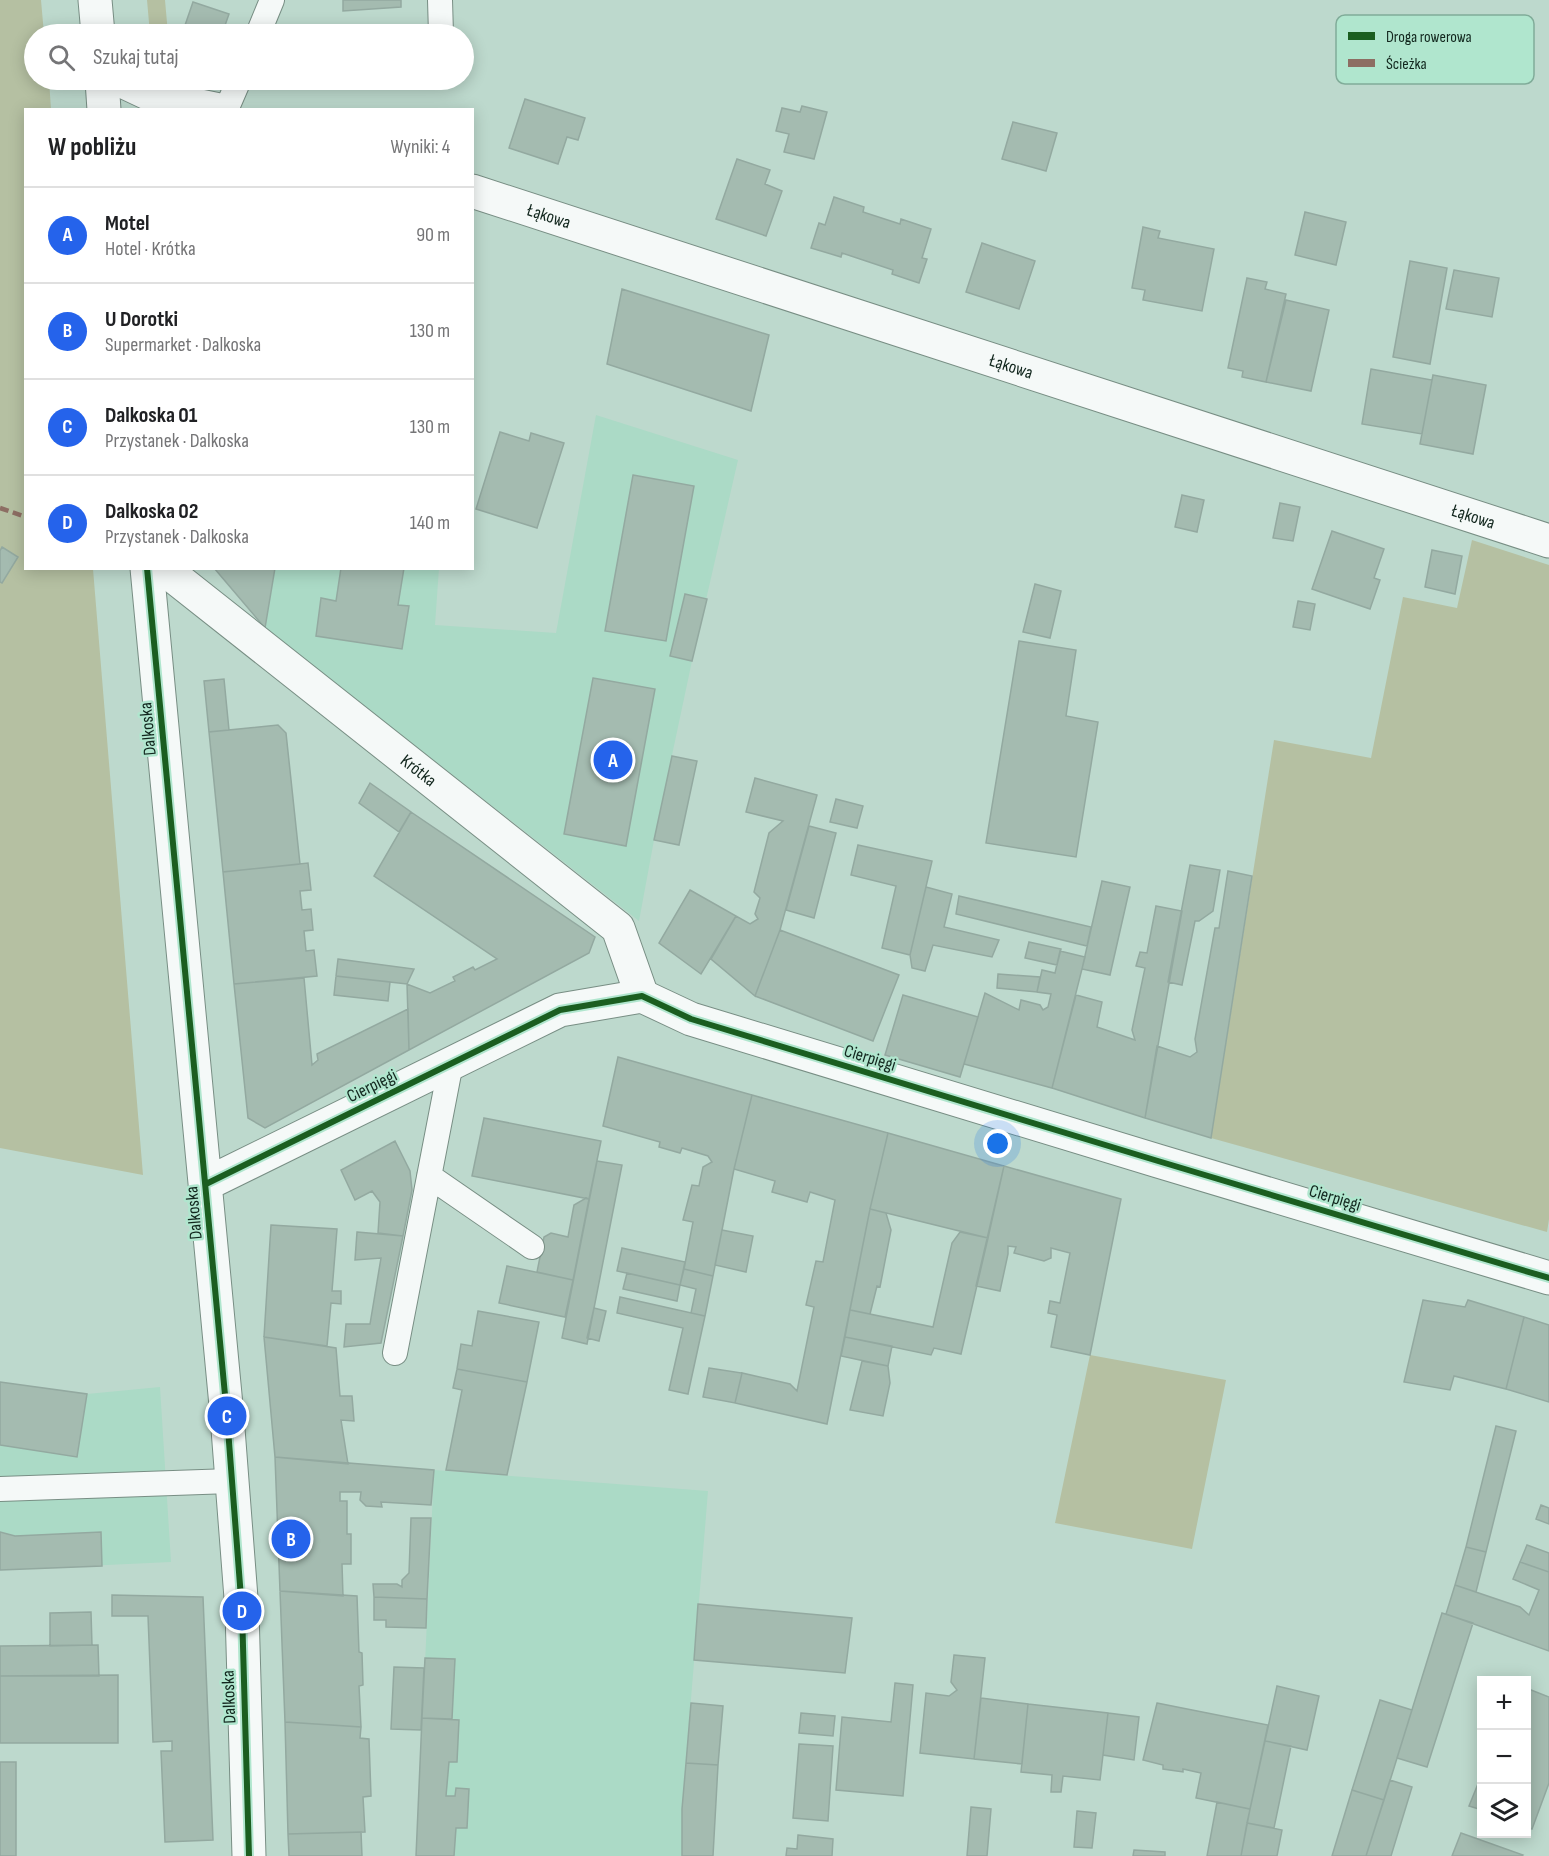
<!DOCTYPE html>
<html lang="pl">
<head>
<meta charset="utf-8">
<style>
	body { margin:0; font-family:"Sofia Sans Condensed",sans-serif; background:#f2f2f2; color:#202124 }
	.controls { position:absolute; right:18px; bottom:18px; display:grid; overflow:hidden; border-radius:0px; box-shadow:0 3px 15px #0003 }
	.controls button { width:54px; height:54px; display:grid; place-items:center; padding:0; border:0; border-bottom:2px solid #e0e0e0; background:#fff; color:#202124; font:30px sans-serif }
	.you { position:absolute; left:998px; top:1144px; width:21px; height:21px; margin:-15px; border:4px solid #fff; border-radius:50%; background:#1a73e8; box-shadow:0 0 0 9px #1a73e833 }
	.badge { display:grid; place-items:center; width:39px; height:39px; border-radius:50%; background:#2563eb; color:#fff; font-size:20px; font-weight:700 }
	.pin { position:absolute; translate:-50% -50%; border:3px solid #fff; box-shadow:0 2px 6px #0006 }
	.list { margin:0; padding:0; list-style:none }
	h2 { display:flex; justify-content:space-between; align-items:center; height:78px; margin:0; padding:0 24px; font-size:26px }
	h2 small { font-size:20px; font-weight:400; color:#757577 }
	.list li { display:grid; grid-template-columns:39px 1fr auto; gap:18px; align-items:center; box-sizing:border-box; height:96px; padding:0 24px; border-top:2px solid #e0e0e0 }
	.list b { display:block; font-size:22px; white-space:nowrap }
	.list p { margin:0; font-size:20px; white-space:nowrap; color:#757577 }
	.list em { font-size:20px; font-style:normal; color:#757577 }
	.icon { flex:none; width:33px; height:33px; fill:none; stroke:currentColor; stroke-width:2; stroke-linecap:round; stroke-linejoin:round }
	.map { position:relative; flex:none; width:1549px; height:1856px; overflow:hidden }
	.search { position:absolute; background:#fff; box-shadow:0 3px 15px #0003; left:24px; top:24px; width:450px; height:66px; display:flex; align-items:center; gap:15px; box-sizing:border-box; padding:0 21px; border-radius:33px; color:#757577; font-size:22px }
	.panel { position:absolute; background:#fff; box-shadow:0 3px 15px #0003; left:24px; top:108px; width:450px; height:462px; border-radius:0px }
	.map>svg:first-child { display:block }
	.built { fill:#abdac6 }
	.green { fill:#b5c0a2 }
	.building { fill:#a4bbb0; stroke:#93a9a0; stroke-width:1.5 }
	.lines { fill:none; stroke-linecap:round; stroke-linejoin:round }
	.lane-casing { stroke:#788e84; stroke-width:26 }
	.street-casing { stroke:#788e84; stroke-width:35 }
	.secondary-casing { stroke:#788e84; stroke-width:35 }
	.lane { stroke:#f5f9f8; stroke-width:24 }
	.street { stroke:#f5f9f8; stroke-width:33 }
	.secondary { stroke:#f5f9f8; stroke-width:33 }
	.quiet { stroke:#8d6e63; stroke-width:4.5; stroke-dasharray:9 4.5; stroke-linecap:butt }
	.cycleway-casing { stroke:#b0e6ce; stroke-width:10 }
	.cycleway { stroke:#1b5e20; stroke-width:6 }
	.labels { text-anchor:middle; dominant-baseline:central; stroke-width:5; stroke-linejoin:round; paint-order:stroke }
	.street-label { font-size:18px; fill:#11261d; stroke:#b0e6ce }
	.key { fill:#b0e6ce; stroke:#80ac99; stroke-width:1.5 }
	.key-label { font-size:16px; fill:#11261d }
</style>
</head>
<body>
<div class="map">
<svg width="1549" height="1856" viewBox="0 0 1549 1856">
	<rect width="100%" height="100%" fill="#bdd9cd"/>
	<path class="built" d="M596 415 738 460 692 661 654 840 639 921 265 628 275 569 439 568 435 625 556 633Z
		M0 1382 87 1394 160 1387 171 1562 0 1570Z
		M434 1470 708 1491 682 1809V1856H416Z"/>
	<path class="green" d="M0 0H41L44 34H34V80H49L51 109 26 110V568L93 569 143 1175 0 1148Z
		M147 0H165L168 34H150Z
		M1472 540 1549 565V1219L1547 1232 1211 1138 1274 740 1371 758 1403 597 1457 608Z
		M1090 1355 1226 1380 1192 1549 1055 1523Z"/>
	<path class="building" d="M343 0H401V7L343 11Z
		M193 2 229 14 222 34H182Z
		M525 99 585 118 578 140 567 137 558 164 509 148Z
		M802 106 827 112 814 159 784 152 789 134 776 131 782 108 800 112Z
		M1013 122 1057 133 1046 171 1002 159Z
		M737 159 770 170 765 184 782 191 766 236 716 219Z
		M834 197 864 207 863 212 900 224 901 219 931 229 922 258 927 259 919 283 892 274 893 270 842 253 841 257 811 248 819 223 825 225Z
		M1305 212 1346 222 1336 265 1295 255Z
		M1143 227 1160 231 1158 238 1214 249 1202 311 1143 300 1145 290 1132 288Z
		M982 243 1035 261 1019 309 966 292Z
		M1410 261 1447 268 1430 364 1393 357Z
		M1454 270 1499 278 1492 317 1446 309Z
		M1247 278 1267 282 1265 289 1286 294 1266 382 1242 377 1243 371 1228 368Z
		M622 289 769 335 751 411 607 364Z
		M1286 300 1329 310 1311 391 1266 382Z
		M1371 369 1432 380 1422 434 1362 424Z
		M1433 375 1486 385 1473 454 1420 444Z
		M500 432 529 441 531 433 564 443 537 528 476 509Z
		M633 475 694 486 666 641 605 631Z
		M1182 495 1204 500 1197 532 1175 527Z
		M1280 503 1300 507 1293 541 1273 538Z
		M1332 531 1384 549 1374 578 1380 580 1370 609 1312 589Z
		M2 547 18 557 2 583 0 582V551Z
		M1432 550 1462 556 1455 594 1425 587Z
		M214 568H275L265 628Z
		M341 568H404L398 605 409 606 402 649 316 636 321 598 336 601Z
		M1035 584 1061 591 1050 638 1023 632Z
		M685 594 707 599 692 661 670 656Z
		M1298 601 1315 604 1310 630 1293 627Z
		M1019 641 1076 650 1066 716 1098 722 1076 857 986 843Z
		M593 678 655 689 626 846 564 834Z
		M224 679 229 730 209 732 204 681Z
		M278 725 286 733 300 864 223 872 209 732Z
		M672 756 697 761 679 845 654 840Z
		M755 778 817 795 780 930 755 996 711 959 736 916 750 924 758 919 755 914 760 898 754 892 769 833 783 821 746 812Z
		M370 783 411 812 399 832 359 803Z
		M836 799 863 806 857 828 830 822Z
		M411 812 595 937 589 953 409 1050 407 984 430 993 455 981 453 977 473 967 475 970 497 959 374 876Z
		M809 826 836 833 814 918 786 910Z
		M858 845 932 861 910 955 882 948 896 886 851 875Z
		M308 863 311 890 300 891 302 910 311 909 313 930 304 931 306 951 314 950 317 976 234 984 223 872Z
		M1190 865 1220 870 1213 911 1199 921H1195L1182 985 1168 982Z
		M1228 871 1252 876 1211 1138 1145 1118 1157 1046 1190 1057 1197 1052 1195 1039 1215 928H1219Z
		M1102 881 1130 887 1110 975 1082 969Z
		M926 887 952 894 944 927 999 940 992 957 933 945 925 971 912 968 910 955Z
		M690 890 736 916 701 974 659 943Z
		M959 896 1091 927 1087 946 956 914Z
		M1156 906 1182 911 1145 1118 1052 1088 1076 995 1102 1002 1097 1027 1135 1040 1132 1030 1145 968 1136 966 1140 952 1147 953Z
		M780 930 899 975 873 1041 755 996Z
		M1029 942 1061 949 1057 965 1025 958Z
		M1060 951 1085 957 1052 1088 964 1064 985 993 1019 1010 1021 1000 1040 1005 1043 1010 1048 1007 1051 994 1037 992 1042 970 1055 973Z
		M338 959 414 969 407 984 336 976Z
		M998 974 1040 977 1037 992 997 988Z
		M336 976 390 982 388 1001 334 995Z
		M304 978 312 1065 318 1060 317 1054 408 1009 409 1050 265 1128 248 1118 234 984Z
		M903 995 978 1017 960 1077 885 1055Z
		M618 1057 752 1095 734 1169 713 1276 684 1269 693 1222 683 1220 692 1185 699 1186 703 1167 712 1162 708 1156 682 1148 680 1153 659 1147 660 1142 603 1126Z
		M752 1095 888 1133 870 1209 827 1424 735 1403 742 1373 790 1384 797 1391 814 1307 806 1305 816 1261 823 1262 835 1200 810 1192 807 1202 772 1192 775 1181 734 1169Z
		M484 1118 601 1141 589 1199 472 1176Z
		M888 1133 1004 1166 988 1238 870 1209Z
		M395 1141 410 1171 412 1190 403 1236 378 1233 380 1202 372 1191 355 1200 341 1170Z
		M597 1161 622 1165 587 1344 562 1338Z
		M1004 1166 1121 1199 1090 1355 1051 1347 1057 1315 1048 1313 1050 1301 1060 1303 1070 1253 1051 1248V1258L1044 1261 1014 1253 1016 1247 1008 1246V1254L1000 1291 976 1286Z
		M586 1198 589 1199 573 1280 537 1272 544 1237 551 1233 568 1237 574 1205Z
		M870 1209 886 1213 891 1230 880 1287 877 1286 870 1314 850 1310Z
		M271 1225 337 1229 332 1291H341V1304L331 1303 327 1346 264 1337Z
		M722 1230 753 1236 746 1272 715 1265Z
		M357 1232 403 1236 381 1343 344 1347 346 1324H370L381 1258 355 1260Z
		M960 1232 988 1238 961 1354 934 1348 931 1355 845 1337 850 1310 933 1327 952 1243Z
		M622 1248 685 1262 680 1285 617 1271Z
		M507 1266 573 1280 565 1317 499 1303Z
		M684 1269 713 1276 705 1316 691 1313 696 1289 680 1285Z
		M627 1273 680 1285 677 1301 623 1289Z
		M620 1297 705 1316 688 1394 669 1390 683 1328 617 1313Z
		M1423 1300 1465 1307 1468 1300 1524 1317 1506 1389 1454 1376 1450 1390 1404 1382Z
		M594 1308 606 1311 599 1341 587 1338Z
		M478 1311 539 1322 527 1382 457 1369 461 1344 472 1346Z
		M1524 1317 1549 1325V1402L1506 1389Z
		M264 1337 336 1348 340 1396H352L354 1421 341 1420 348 1464 275 1457Z
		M845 1337 892 1346 888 1366 841 1356Z
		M862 1361 888 1366 890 1383 883 1416 850 1410Z
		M709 1368 742 1373 735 1403 703 1397Z
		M457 1369 527 1382 507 1475 446 1470 462 1390 453 1388Z
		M0 1382 87 1394 77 1457 0 1445Z
		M1496 1426 1516 1431 1486 1552 1466 1547Z
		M275 1457 434 1470 431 1505 381 1502 382 1507 366 1506 360 1500 361 1492H340V1501H347V1534H351V1564H342L343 1596 280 1591Z
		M1541 1505 1549 1508V1524L1536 1519Z
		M411 1518H431L427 1599 374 1597 373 1584H397L402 1587V1580L409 1573Z
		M0 1532 15 1536 101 1532 102 1566 0 1570Z
		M1527 1545 1549 1553V1572L1520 1562Z
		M1466 1547 1486 1552 1476 1592 1455 1585Z
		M1520 1562 1549 1572V1651L1446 1614 1455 1585 1520 1607 1529 1615 1539 1590 1513 1579Z
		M280 1591 357 1596 359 1652 362 1653 363 1685 359 1686 361 1727 285 1722Z
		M112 1595 203 1597 213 1840 165 1842 161 1751H172V1741L153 1742 148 1616H112Z
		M374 1597 427 1599 426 1628 386 1627V1620H374Z
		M698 1604 852 1618 845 1673 694 1660Z
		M91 1612 92 1645 50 1646V1613Z
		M1442 1613 1473 1623 1427 1767 1397 1758Z
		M98 1645 99 1676H0V1646Z
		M954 1655 985 1658 974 1759 920 1753 926 1693 949 1696 957 1690 951 1682Z
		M425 1658 455 1659 452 1719 422 1718Z
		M394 1667 424 1668 421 1730 391 1729Z
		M118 1675V1743H0V1676Z
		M895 1683 913 1685 903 1796 836 1790 842 1717 891 1722Z
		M1277 1686 1319 1696 1307 1750 1265 1741Z
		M1526 1688 1549 1697V1783L1532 1829 1526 1827Z
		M981 1698 1028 1704 1022 1764 974 1759Z
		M1380 1700 1412 1710 1384 1800 1352 1790Z
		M691 1703 723 1706 718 1765 686 1763Z
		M1157 1703 1268 1725 1250 1809 1196 1798 1201 1773 1183 1769V1772L1163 1769V1765L1143 1760Z
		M1028 1704 1108 1713 1100 1780 1063 1776 1061 1792H1051L1052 1775 1021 1772Z
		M801 1713 835 1716 833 1736 799 1733Z
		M1108 1713 1139 1717 1134 1760 1103 1755Z
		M422 1718 459 1720 457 1762H449L446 1796H455L456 1788 469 1789 467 1828H456L454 1856H416Z
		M285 1722 361 1727 360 1738 369 1739 371 1796 363 1797 365 1832 288 1834Z
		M1265 1741 1291 1746 1274 1828 1247 1823Z
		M799 1744 833 1746 828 1821 793 1818Z
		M0 1762H16V1856H0Z
		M686 1763 718 1765 713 1856H682V1809Z
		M1482 1774V1810L1469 1806Z
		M1390 1780 1412 1787 1391 1856H1366Z
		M1352 1790 1384 1800 1366 1856H1332Z
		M1217 1802 1250 1809 1241 1856H1207Z
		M971 1807 991 1809 987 1856H967Z
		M1077 1811 1096 1813 1092 1848 1074 1847Z
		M1247 1823 1282 1830 1277 1856H1241Z
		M361 1832 362 1856H289L288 1834Z
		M1461 1833 1523 1855 1522 1856H1452Z
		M798 1835 833 1839 832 1856H786L787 1848 797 1849Z
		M1134 1850 1165 1852V1856H1133Z"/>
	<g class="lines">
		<defs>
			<path id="lane" d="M440 0 441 34
				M258 34 272 0
				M226 110 239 80
				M429 1176 532 1247
				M395 1353 451 1063
				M0 1489 231 1481"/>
			<g id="street">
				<path d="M120 80 156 97 219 110"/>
				<path id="s1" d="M472 191 1549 541"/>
				<path id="s2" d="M163 568 618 928 642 996"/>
			</g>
			<path id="secondary" d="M95 0 98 34
				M102 80 104 110
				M147 568 227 1416 242 1611 249 1856
				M206 1184 560 1010 642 996 691 1019 1158 1161 1549 1278"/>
		</defs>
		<use href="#lane" class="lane-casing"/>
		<use href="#street" class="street-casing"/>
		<use href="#secondary" class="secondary-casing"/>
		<use href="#lane" class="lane"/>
		<use href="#street" class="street"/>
		<use href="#secondary" class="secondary"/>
		<path class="quiet" d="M0 508 26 517"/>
		<defs>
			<path id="cycleway" d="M147 568 227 1416 242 1611 249 1856
				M206 1184 560 1010 642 996 691 1019 1158 1161 1549 1278"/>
		</defs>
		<use href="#cycleway" class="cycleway-casing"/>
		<use href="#cycleway" class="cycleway"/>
	</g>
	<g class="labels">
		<g class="street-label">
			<text stroke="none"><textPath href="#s1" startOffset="81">Łąkowa</textPath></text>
			<text stroke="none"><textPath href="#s1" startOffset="567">Łąkowa</textPath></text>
			<text stroke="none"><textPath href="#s1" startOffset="1053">Łąkowa</textPath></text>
			<text transform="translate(148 729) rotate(-95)">Dalkoska</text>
			<text stroke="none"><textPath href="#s2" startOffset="326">Krótka</textPath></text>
			<text transform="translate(870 1058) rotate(17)">Cierpięgi</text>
			<text transform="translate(372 1086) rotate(-26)">Cierpięgi</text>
			<text transform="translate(1335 1198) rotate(17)">Cierpięgi</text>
			<text transform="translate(194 1213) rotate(-95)">Dalkoska</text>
			<text transform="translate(229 1697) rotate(-92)">Dalkoska</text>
		</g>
	</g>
	<rect x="1336" y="15" width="198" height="69" rx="9" class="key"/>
	<rect x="1348" y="32" width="27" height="8" fill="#1b5e20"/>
	<rect x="1348" y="59" width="27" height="8" fill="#8d6e63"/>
	<g class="key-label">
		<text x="1386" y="42">Droga rowerowa</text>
		<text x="1386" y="69">Ścieżka</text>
	</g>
</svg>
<div class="controls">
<button>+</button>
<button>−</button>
<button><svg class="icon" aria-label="layers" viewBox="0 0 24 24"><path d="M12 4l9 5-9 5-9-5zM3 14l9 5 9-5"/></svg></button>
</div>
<div class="you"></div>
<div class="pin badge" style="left:613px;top:760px">A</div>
<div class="pin badge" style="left:291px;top:1539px">B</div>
<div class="pin badge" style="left:227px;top:1416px">C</div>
<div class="pin badge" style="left:242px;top:1611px">D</div>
<div class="search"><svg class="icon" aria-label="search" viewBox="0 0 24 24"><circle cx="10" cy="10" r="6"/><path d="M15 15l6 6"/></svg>Szukaj tutaj</div>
<section class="panel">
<h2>W pobliżu<small>Wyniki: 4</small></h2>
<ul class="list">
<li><span class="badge">A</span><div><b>Motel</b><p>Hotel · Krótka</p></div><em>90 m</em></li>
<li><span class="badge">B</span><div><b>U Dorotki</b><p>Supermarket · Dalkoska</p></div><em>130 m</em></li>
<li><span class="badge">C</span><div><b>Dalkoska 01</b><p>Przystanek · Dalkoska</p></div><em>130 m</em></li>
<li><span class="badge">D</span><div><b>Dalkoska 02</b><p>Przystanek · Dalkoska</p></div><em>140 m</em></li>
</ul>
</section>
</div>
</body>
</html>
